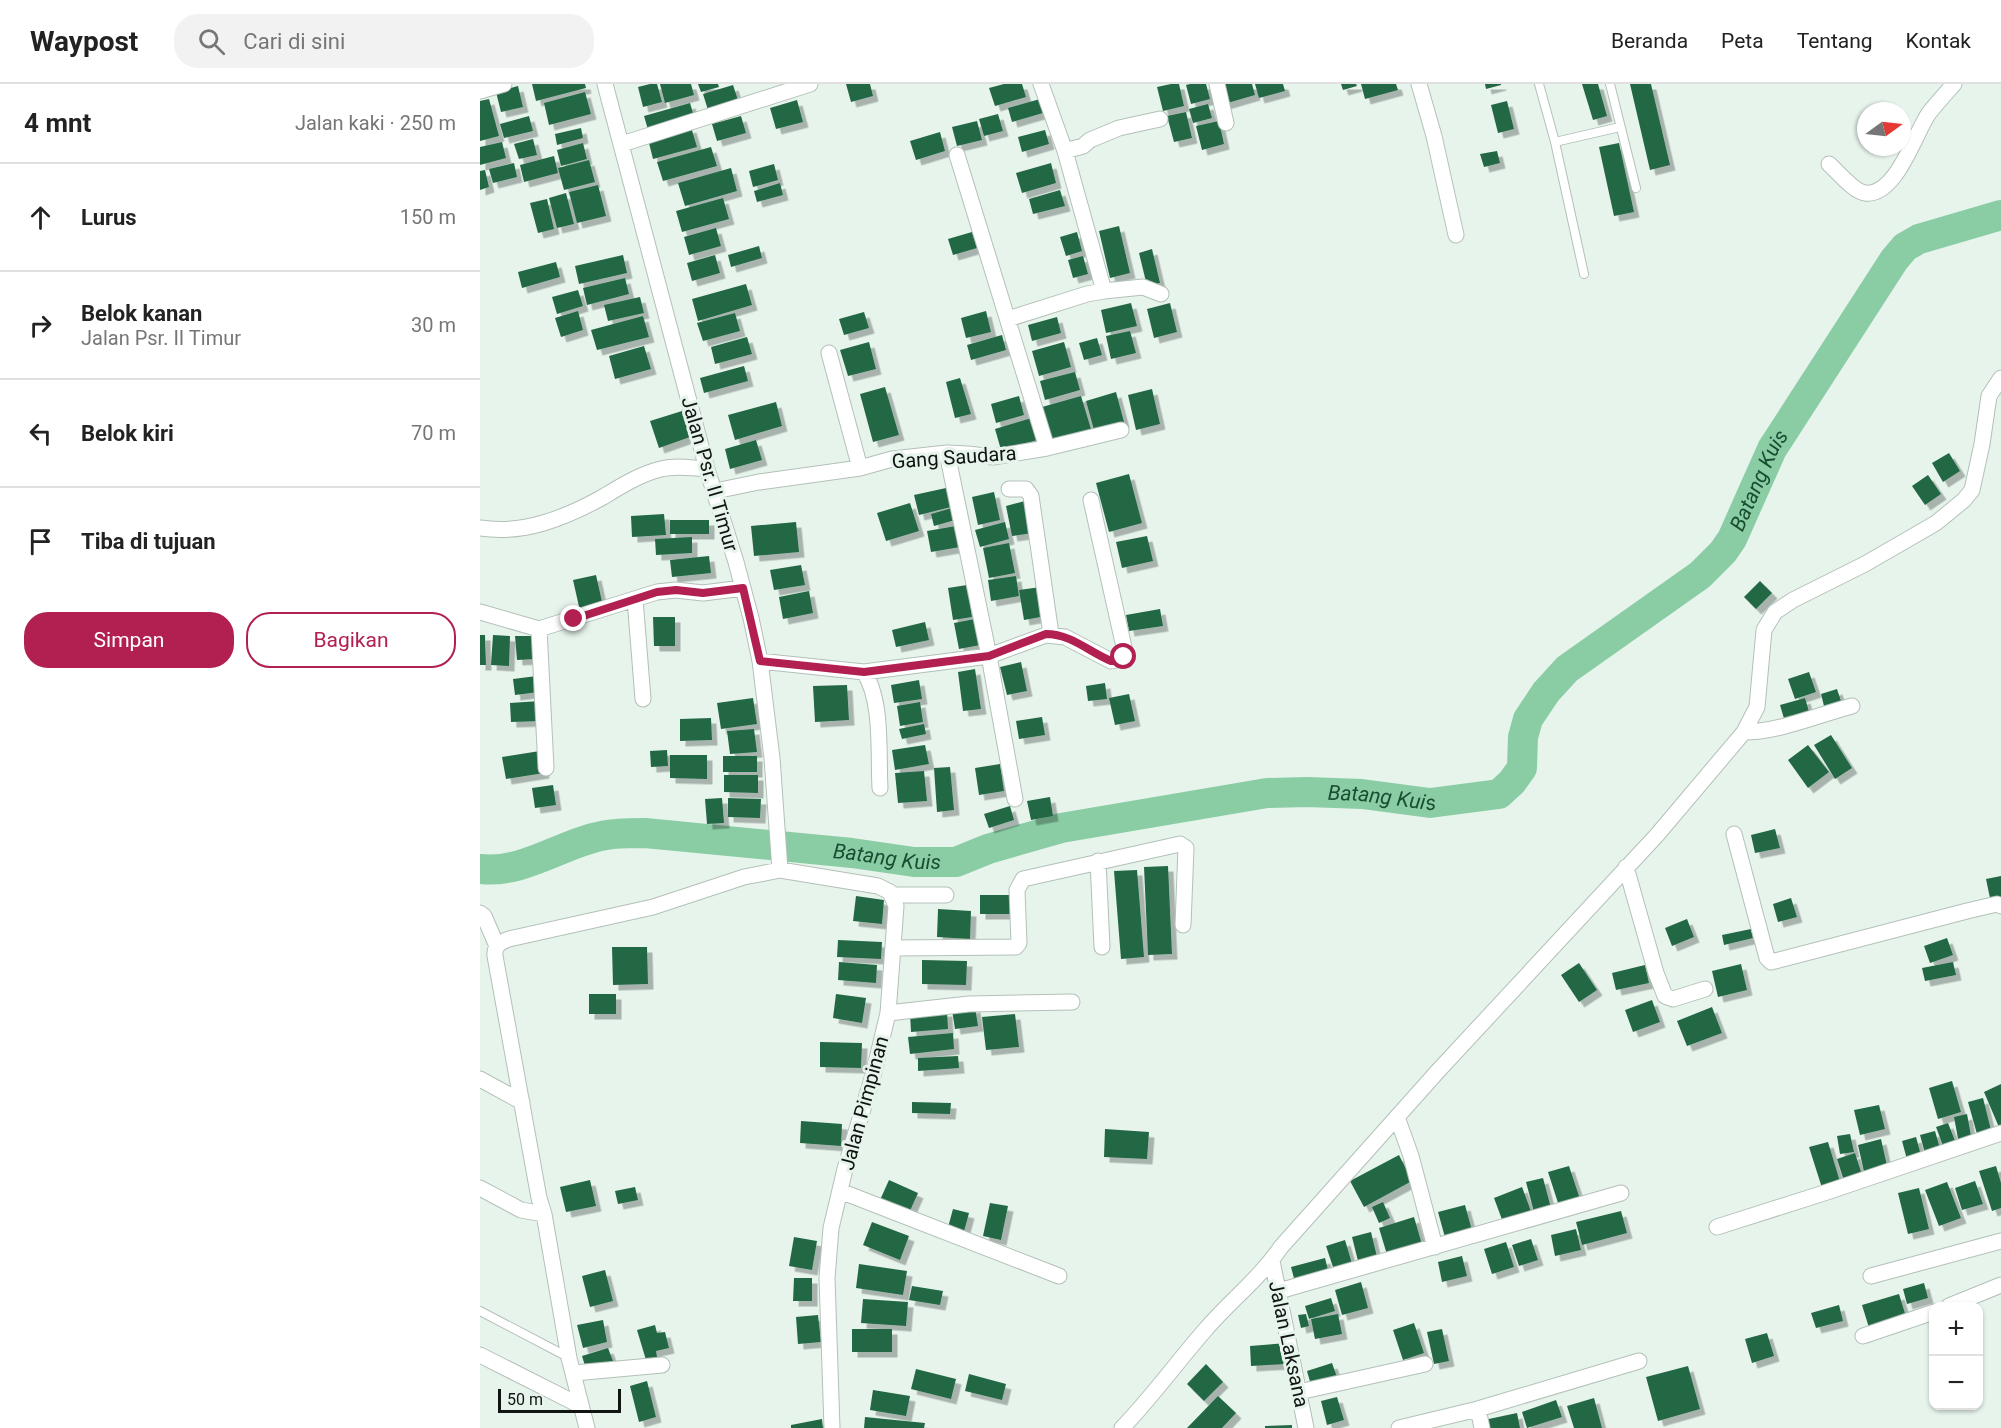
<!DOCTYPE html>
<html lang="id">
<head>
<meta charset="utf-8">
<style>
	body { margin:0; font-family:Roboto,sans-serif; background:#f2f2f2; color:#222 }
	.controls { position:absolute; right:18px; bottom:18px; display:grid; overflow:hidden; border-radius:12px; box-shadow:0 2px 4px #0004 }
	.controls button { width:54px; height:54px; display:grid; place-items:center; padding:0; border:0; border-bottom:2px solid #e0e0e0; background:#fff; color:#222; font:30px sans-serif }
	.compass { position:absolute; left:1377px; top:18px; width:54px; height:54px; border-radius:50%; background:#fff; box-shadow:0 2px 4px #0004; rotate:75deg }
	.scale { position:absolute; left:18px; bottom:15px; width:123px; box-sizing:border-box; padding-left:6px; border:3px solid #111512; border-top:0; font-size:16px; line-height:21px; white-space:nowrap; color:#111512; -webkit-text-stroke:4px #e7f4ec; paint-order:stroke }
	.stop { position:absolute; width:18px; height:18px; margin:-14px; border:4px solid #b12051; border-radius:50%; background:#fff }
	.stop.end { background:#b12051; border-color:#fff; box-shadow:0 2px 6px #0008 }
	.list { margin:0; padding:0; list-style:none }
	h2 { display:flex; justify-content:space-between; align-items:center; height:78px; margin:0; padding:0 24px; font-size:26px }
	h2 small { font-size:20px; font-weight:400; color:#767676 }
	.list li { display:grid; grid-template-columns:39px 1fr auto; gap:18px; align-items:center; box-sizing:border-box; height:108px; padding:0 24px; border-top:2px solid #e0e0e0 }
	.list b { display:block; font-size:22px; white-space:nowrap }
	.list p { margin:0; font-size:20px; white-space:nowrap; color:#767676 }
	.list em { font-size:20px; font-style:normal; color:#767676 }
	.actions { display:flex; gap:12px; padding:18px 24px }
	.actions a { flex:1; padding:14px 0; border:2px solid #b12051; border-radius:24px; text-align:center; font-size:21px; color:#b12051 }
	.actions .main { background:#b12051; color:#fff }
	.icon { flex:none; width:33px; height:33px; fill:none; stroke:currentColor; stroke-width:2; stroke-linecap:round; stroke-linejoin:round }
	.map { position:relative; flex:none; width:1521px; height:1344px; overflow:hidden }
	header { display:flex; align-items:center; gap:36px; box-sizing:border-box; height:84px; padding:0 30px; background:#fff; border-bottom:2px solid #e0e0e0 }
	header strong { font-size:28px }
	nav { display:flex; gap:33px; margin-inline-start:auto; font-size:21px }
	.search { width:420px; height:54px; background:#f2f2f2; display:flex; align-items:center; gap:15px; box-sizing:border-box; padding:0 21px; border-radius:24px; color:#767676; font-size:22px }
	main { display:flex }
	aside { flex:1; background:#fff }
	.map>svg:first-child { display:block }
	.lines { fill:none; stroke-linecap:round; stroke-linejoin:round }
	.river { stroke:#8acda5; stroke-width:30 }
	.building { fill:#246745; filter:url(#shadow) }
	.service-casing { stroke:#b3c0b8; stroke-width:10 }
	.minor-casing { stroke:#b3c0b8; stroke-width:17 }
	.service { stroke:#fff; stroke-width:8 }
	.minor { stroke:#fff; stroke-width:15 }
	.route { stroke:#b12051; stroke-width:8 }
	.labels { text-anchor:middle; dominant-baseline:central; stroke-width:6; stroke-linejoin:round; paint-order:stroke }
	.street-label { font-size:20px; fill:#111512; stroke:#e7f4ec }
	.water-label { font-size:21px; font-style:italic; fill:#194d32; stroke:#e7f4ec }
</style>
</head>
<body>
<header>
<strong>Waypost</strong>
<div class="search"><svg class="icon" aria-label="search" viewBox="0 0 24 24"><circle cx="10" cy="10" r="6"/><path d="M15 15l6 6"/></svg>Cari di sini</div>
<nav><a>Beranda</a><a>Peta</a><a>Tentang</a><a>Kontak</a></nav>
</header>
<main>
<aside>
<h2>4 mnt<small>Jalan kaki · 250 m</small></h2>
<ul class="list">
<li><svg class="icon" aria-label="ahead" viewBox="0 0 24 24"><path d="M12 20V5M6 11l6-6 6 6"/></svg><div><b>Lurus</b></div><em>150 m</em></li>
<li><svg class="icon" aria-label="right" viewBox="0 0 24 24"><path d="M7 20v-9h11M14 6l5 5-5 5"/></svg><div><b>Belok kanan</b><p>Jalan Psr. II Timur</p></div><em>30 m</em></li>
<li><svg class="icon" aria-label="left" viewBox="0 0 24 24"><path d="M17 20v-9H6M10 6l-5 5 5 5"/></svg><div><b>Belok kiri</b></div><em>70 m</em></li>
<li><svg class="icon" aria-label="arrive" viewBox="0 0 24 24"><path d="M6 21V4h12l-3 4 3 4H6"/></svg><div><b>Tiba di tujuan</b></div></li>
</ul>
<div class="actions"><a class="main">Simpan</a><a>Bagikan</a></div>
</aside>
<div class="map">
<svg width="1521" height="1344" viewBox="0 0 1521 1344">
	<defs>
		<filter id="shadow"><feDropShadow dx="5.5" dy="5.5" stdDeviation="0" flood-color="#0004"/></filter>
	</defs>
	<rect width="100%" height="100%" fill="#e7f4ec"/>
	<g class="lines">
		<path class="river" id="s1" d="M0 785C39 790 76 764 113 754 130 749 148 749 165 749L372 769 434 778H476L508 765 581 744 787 709 827 708 882 710 950 719 1019 710 1032 698 1042 684 1043 653 1048 635 1066 608 1087 585 1220 491 1243 468 1252 455 1292 365 1414 176 1425 163 1439 155 1521 131"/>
	</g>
	<path class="building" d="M52 0H105L106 4 56 17Z
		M170 0H177L182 18 163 23 158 3Z
		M180 0H211L214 11 185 19Z
		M218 0H238L239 3 221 8Z
		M366 0H390L393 12 371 18Z
		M524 0H542L546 13 515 22 509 4Z
		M691 0H699L704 22 683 27 677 3Z
		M710 0H726L730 15 711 20 706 1Z
		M743 0H772L775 11 744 20Z
		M775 0H803L805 7 779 14Z
		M861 0H876L877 2 863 6Z
		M881 0H916L918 6 885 15Z
		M1005 0H1021V1L1006 5Z
		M1102 0H1118L1127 32 1113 36Z
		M1150 0H1171L1190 81 1170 86Z
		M253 1 258 16 228 26 223 10Z
		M38 2 43 23 21 28 16 8Z
		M105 8 111 30 69 41 64 19Z
		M9 15 19 52 0 57V17Z
		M560 15 563 29 532 38 528 24Z
		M317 16 323 38 296 45 290 24Z
		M1027 17 1034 45 1018 49 1011 21Z
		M210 19 215 36 169 49 164 32Z
		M728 20 732 34 713 39 709 25Z
		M706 28 712 54 694 58 687 32Z
		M518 30 523 47 504 52 499 35Z
		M49 32 53 47 24 54 20 40Z
		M261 32 266 49 237 57 232 40Z
		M497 37 502 56 477 62 472 43Z
		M739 37 744 60 722 66 716 42Z
		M211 43 217 63 173 75 168 55Z
		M101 44 103 54 77 61 75 50Z
		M565 46 569 60 542 68 538 53Z
		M460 48 465 67 436 76 430 57Z
		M53 55 57 71 39 75 34 60Z
		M22 58 26 74 0 81V63Z
		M103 59 107 75 81 82 77 66Z
		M1139 59 1154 128 1134 132 1119 63Z
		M231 63 237 82 183 97 177 78Z
		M1017 67 1020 79 1004 83 1000 70Z
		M74 72 78 89 44 98 40 81Z
		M109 76 115 98 84 106 78 84Z
		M34 79 37 93 13 99 9 85Z
		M571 79 576 99 542 109 536 89Z
		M294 80 298 96 273 103 269 87Z
		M251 84 257 107 205 122 198 99Z
		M5 86 9 103 0 106V87Z
		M300 99 303 111 277 118 274 107Z
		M118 101 126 132 97 139 89 108Z
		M580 106 585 122 553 130 549 115Z
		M86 109 94 140 77 144 69 114Z
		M243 114 249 135 202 148 196 127Z
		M67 115 74 145 58 149 50 119Z
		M639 142 650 189 630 194 619 147Z
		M236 144 241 162 209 171 204 153Z
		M492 148 497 164 473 171 468 155Z
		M597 148 602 167 586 172 580 153Z
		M279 162 282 174 251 183 248 171Z
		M672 165 680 199 667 202 659 169Z
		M143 171 147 189 99 200 95 182Z
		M235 171 240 189 212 197 207 179Z
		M603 172 608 190 593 194 588 176Z
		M76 178 80 193 42 204 38 188Z
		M145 194 149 210 107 221 103 204Z
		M266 200 272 221 218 237 212 215Z
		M98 206 103 222 77 230 72 213Z
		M160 213 164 229 128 237 124 221Z
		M651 219 657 242 626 249 621 226Z
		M690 219 697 248 674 254 667 225Z
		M98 227 103 246 81 253 75 234Z
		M506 227 511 248 486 254 481 234Z
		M384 228 389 244 364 251 359 235Z
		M255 229 260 247 223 257 217 239Z
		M163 232 169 253 117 266 111 246Z
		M577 233 581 249 552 257 548 241Z
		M650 247 656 269 631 275 626 252Z
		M522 251 526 266 491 276 487 261Z
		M267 253 272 270 235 280 231 263Z
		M617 254 622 271 604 276 599 259Z
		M389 258 396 285 368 292 360 266Z
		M584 258 591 283 559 292 552 267Z
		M164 262 171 285 135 295 129 272Z
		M264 282 268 297 224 309 220 294Z
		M595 288 600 306 565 316 560 297Z
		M480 294 491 330 475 334 466 298Z
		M405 303 419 351 393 358 380 310Z
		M672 305 680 340 656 346 648 311Z
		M636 308 644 338 614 346 606 317Z
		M539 312 544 331 516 339 511 320Z
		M601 312 611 345 571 356 562 323Z
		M296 318 302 342 255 356 248 331Z
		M202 327 210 353 179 364 170 337Z
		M555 333 561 355 521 366 515 345Z
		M276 356 282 376 250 385 245 365Z
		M1469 369 1480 387 1463 398 1452 379Z
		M649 390 662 439 629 448 616 399Z
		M1448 391 1461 410 1445 421 1432 402Z
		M466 404 471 423 439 431 434 411Z
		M514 408 520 436 498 441 492 413Z
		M545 417 553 449 532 452 526 422Z
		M430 419 439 447 406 457 397 429Z
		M472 424 475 436 454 442 451 430Z
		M184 430 186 451 152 453 151 432Z
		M190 436H229V450H190Z
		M316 438 319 468 274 472 271 442Z
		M525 438 529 455 500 463 495 446Z
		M476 442 480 463 451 468 447 447Z
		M667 452 673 477 642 484 636 458Z
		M212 453V469L176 471 175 455Z
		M529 459 535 489 509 494 503 464Z
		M229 472 231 489 192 493 190 476Z
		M321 481 325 501 294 506 290 486Z
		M116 491 123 522 100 527 93 496Z
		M536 492 539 512 511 517 508 496Z
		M1280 497 1292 509 1276 525 1264 513Z
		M487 501 492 533 473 536 468 504Z
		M561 503 566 532 544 536 539 506Z
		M329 507 333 529 303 535 299 513Z
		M680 525 683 542 649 547 646 531Z
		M173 533H195V562H174Z
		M495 535 500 561 479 565 474 539Z
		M445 538 449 556 416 563 412 546Z
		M0 551H5L6 581H0Z
		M13 551 30 552 29 582 11 581Z
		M35 552H54L55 575 37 576Z
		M541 578 547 607 527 611 520 583Z
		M495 585 501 625 483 627 478 588Z
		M1329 588 1336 608 1315 615 1308 595Z
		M57 592 59 608 35 611 33 595Z
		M439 596 442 615 414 619 411 601Z
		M625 599 627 615 608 617 606 602Z
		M367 601 369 636 335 638 333 602Z
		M1357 605 1362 620 1345 626 1341 610Z
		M649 610 655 637 635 641 629 614Z
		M273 614 277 640 241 645 237 619Z
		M1325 614 1330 631 1305 638 1300 621Z
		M60 617 61 637 31 638 30 619Z
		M440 618 443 638 420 642 417 622Z
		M562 633 565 651 539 655 536 637Z
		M231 634 232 656 200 657V635Z
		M444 640 446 650 422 655 419 645Z
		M274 645 277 668 250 670 247 647Z
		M1351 651 1372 684 1355 695 1334 661Z
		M445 661 449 680 415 686 412 666Z
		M1328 661 1349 688 1328 704 1308 676Z
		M187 666 188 682 171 683 170 667Z
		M60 667 64 689 26 695 22 673Z
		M190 671H227V695L190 694Z
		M243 672H277V688H243Z
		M520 680 524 707 499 711 495 684Z
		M470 683 474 726 457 728 454 684Z
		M444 687 447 717 418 719 415 689Z
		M244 691H278V709L244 708Z
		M73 701 76 721 55 724 52 704Z
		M570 713 573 732 551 736 547 717Z
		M242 714 244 739 227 740 225 715Z
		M248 714 281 715 280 734 248 733Z
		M530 722 534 736 509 744 504 730Z
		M1295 745 1300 764 1275 769 1271 751Z
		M688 782 692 870 668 871 664 783Z
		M657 786 664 873 641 875 634 787Z
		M1521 792V817L1511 819 1506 795Z
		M500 811H530V830H500Z
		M376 812 404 816 402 840 373 837Z
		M1311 814 1317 833 1298 838 1293 820Z
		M458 825 491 827 490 855 457 853Z
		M1207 835 1214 853 1192 862 1185 844Z
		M1271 845 1273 854 1244 861 1242 851Z
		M1467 854 1473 871 1450 879 1444 862Z
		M358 856 402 858 401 875 357 873Z
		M132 863H167L168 900 133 901Z
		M442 876 487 877 486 901 442 900Z
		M359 878 397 881 396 899 358 896Z
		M1473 878 1476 891 1445 897 1442 884Z
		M1099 879 1117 906 1099 918 1081 891Z
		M1261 880 1267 906 1238 913 1232 887Z
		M1165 881 1169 899 1136 906 1132 889Z
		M109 910H136V930H109Z
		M356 910 386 914 382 939 353 934Z
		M1172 916 1180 938 1153 948 1145 926Z
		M495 923 498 942 475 945 472 926Z
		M1232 923 1242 949 1207 962 1197 937Z
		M467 927 468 945 431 948 430 929Z
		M535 930 539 963 506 966 502 933Z
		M473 949 474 965 430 970 428 953Z
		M340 958 382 959 381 984 340 983Z
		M478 972 479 984 438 987V974Z
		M1472 997 1481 1028 1458 1035 1449 1004Z
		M1521 1000V1048L1504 1008Z
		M1503 1014 1511 1046 1497 1050 1488 1018Z
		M432 1018 471 1019 470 1030 432 1029Z
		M1399 1021 1405 1045 1380 1051 1374 1026Z
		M1487 1030 1492 1057 1479 1060 1474 1033Z
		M321 1037 362 1040 361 1062 320 1059Z
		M1468 1039 1477 1062 1465 1067 1456 1043Z
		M625 1045 669 1048 667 1075 624 1073Z
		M1455 1047 1461 1068 1446 1073 1440 1051Z
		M1370 1050 1374 1068 1360 1070 1357 1052Z
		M1436 1053 1442 1075 1428 1079 1422 1057Z
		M1401 1055 1408 1086 1385 1092 1378 1061Z
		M1348 1058 1361 1101 1343 1107 1329 1063Z
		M1375 1069 1383 1094 1365 1100 1357 1075Z
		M919 1071 932 1097 884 1123 870 1097Z
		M1089 1082 1101 1118 1080 1125 1068 1088Z
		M1516 1082 1521 1099V1124L1512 1127 1499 1087Z
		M1063 1094 1071 1124 1054 1128 1046 1098Z
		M110 1096 116 1122 86 1128 80 1103Z
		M409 1096 438 1109 429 1129 400 1116Z
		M1495 1097 1503 1120 1482 1126 1475 1104Z
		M1467 1098 1481 1134 1459 1142 1445 1106Z
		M155 1103 158 1116 138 1120 135 1107Z
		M1042 1103 1052 1130 1024 1141 1014 1114Z
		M1439 1104 1449 1145 1428 1150 1418 1109Z
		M903 1118 910 1134 899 1139 892 1123Z
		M510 1119 528 1122 521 1156 503 1152Z
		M985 1121 993 1150 966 1157 958 1128Z
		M473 1125 489 1129 483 1151 467 1147Z
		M1141 1127 1147 1149 1102 1161 1096 1138Z
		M934 1133 943 1164 908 1174 899 1144Z
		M392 1138 429 1152 420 1176 383 1161Z
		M1096 1145 1101 1166 1075 1172 1071 1151Z
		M891 1148 898 1177 879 1181 872 1153Z
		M314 1153 337 1157 332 1186 309 1182Z
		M1051 1155 1058 1176 1039 1182 1032 1161Z
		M865 1156 873 1183 855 1189 846 1162Z
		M1026 1158 1034 1183 1012 1190 1004 1165Z
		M982 1172 987 1192 962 1198 958 1178Z
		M845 1174 849 1190 815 1198 811 1183Z
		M379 1180 427 1187 423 1211 376 1204Z
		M125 1186 133 1217 110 1223 102 1192Z
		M314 1194H332V1217H313Z
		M881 1198 888 1224 862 1231 855 1206Z
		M1444 1199 1448 1214 1427 1220 1423 1205Z
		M432 1202 463 1207 460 1221 429 1216Z
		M1419 1210 1427 1236 1390 1247 1382 1221Z
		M851 1214 855 1227 829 1235 825 1222Z
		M383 1215 428 1218 426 1242 381 1239Z
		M1359 1221 1363 1237 1336 1244 1331 1229Z
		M826 1230 829 1242 821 1244 818 1231Z
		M858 1230 862 1250 835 1255 831 1235Z
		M338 1231 341 1258 318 1260 316 1233Z
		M123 1236 127 1258 103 1264 97 1241Z
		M934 1239 944 1269 923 1276 913 1246Z
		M175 1241 177 1249 185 1248 189 1264 176 1267 177 1273 166 1276 157 1246Z
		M372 1245H412V1268H372Z
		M962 1245 969 1277 954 1280 947 1248Z
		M1287 1249 1294 1272 1272 1279 1265 1255Z
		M806 1259 807 1280 771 1282 770 1262Z
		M128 1264 133 1277 106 1285 102 1272Z
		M852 1279 857 1293 831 1301 827 1287Z
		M726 1280 743 1298 724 1317 707 1300Z
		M1208 1282 1220 1325 1178 1337 1166 1293Z
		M436 1285 476 1295 471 1315 431 1305Z
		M489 1290 526 1300 522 1316 485 1307Z
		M167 1297 176 1333 159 1338 150 1302Z
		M393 1306 430 1312 426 1332 390 1326Z
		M738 1312 756 1329 742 1344H707Z
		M857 1313 864 1336 847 1341 841 1317Z
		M1114 1314 1122 1344H1094L1087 1322Z
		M1076 1316 1082 1333 1047 1344 1042 1328Z
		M1037 1329 1040 1344H1006L1004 1336Z
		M385 1333 445 1339 444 1344H384Z
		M342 1335 343 1344H311V1341Z
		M812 1341V1344H785V1342Z"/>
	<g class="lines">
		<defs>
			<path id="service" d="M1059 0 1075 58 1104 190
				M1130 0 1156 104
				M1075 58 1140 43
				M0 1227 88 1273"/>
			<path id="minor" d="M125 0 227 385 256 478 271 534 280 577 292 674 300 786
				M561 0 585 67
				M737 0 746 39
				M939 0 954 52 976 151
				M0 7 24 0
				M142 60 330 0
				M477 71 567 364
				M1349 80C1357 87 1374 108 1385 109 1416 113 1435 49 1449 29 1457 19 1466 9 1474 0
				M624 207 663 203 681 210
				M528 235 607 210 624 207 585 67 603 62 610 56 639 44 680 35
				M349 269 380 384
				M467 369 509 572 535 715
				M529 405H546L551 412 571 550
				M235 407 279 398 380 384 412 375 467 369 488 370 513 373 567 364 641 346
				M0 444C43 451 85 434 123 413 141 402 160 390 181 385 196 381 211 384 227 385
				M155 515 163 615
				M0 528 59 545 177 508 196 506 223 509 263 504
				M59 545 66 684
				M280 577 384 588C403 617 398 670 400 704
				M384 588 509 572 566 551 585 553 631 577 642 575 644 571V563L611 416
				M1264 648C1299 648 1338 631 1372 622
				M1254 750 1287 874 1291 878 1487 827 1517 820 1521 822
				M618 777 622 863
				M1146 783 1176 889 1185 912 1193 915 1225 905
				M412 811H466
				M0 829 4 832 17 862
				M413 864 536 863 539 859 537 806 543 795 700 760 706 764 703 841
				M408 929 489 920 592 918
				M0 995 42 1018
				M917 1033 931 1072 955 1163
				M0 1104 41 1126 64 1130
				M360 1107 579 1192
				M1237 1143 1344 1109 1521 1049
				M792 1177 826 1344
				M1391 1192 1521 1157
				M799 1207 1141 1109
				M1469 1222 1521 1201
				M1383 1252 1454 1228
				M0 1271 101 1322
				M94 1289 182 1281
				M819 1308 945 1280
				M998 1325 1002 1344
				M107 1344 89 1274 64 1130 59 1114 15 872C14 862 20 858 29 855L173 823 264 793 300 786 398 802 410 808 416 822 408 929 394 988 365 1085 351 1144 347 1194 352 1344
				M642 1344C672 1313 697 1278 726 1245 750 1217 780 1194 801 1163L958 987 1177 751 1264 648 1277 623 1284 546 1295 528 1313 516 1385 480 1456 439 1484 416 1492 406 1502 360 1509 312 1521 294
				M919 1344 998 1325 1159 1277"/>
		</defs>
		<use href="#service" class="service-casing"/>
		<use href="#minor" class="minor-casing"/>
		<use href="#service" class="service"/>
		<use href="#minor" class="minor"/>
	</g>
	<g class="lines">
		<path class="route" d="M94 535 177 508 196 506 223 509 263 504 280 577 384 588 509 572 566 550C591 550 609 568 631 577H636L644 573"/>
	</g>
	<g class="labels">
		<g class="street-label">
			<text transform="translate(474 373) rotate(-4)">Gang Saudara</text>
			<text transform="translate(230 390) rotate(74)">Jalan Psr. II Timur</text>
			<text transform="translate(384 1019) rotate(-75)">Jalan Pimpinan</text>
			<text transform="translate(809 1260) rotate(78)">Jalan Laksana</text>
		</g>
		<g class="water-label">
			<text stroke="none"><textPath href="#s1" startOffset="1460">Batang Kuis</textPath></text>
			<text stroke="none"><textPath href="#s1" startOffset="918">Batang Kuis</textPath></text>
			<text stroke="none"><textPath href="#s1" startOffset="414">Batang Kuis</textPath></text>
		</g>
	</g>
</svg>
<div class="controls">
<button>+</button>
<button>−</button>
</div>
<svg class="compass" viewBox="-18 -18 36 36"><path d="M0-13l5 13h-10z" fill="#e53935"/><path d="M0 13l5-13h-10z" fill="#767676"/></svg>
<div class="scale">50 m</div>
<div class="stop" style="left:644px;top:573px"></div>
<div class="stop end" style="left:94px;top:535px"></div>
</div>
</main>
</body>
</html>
